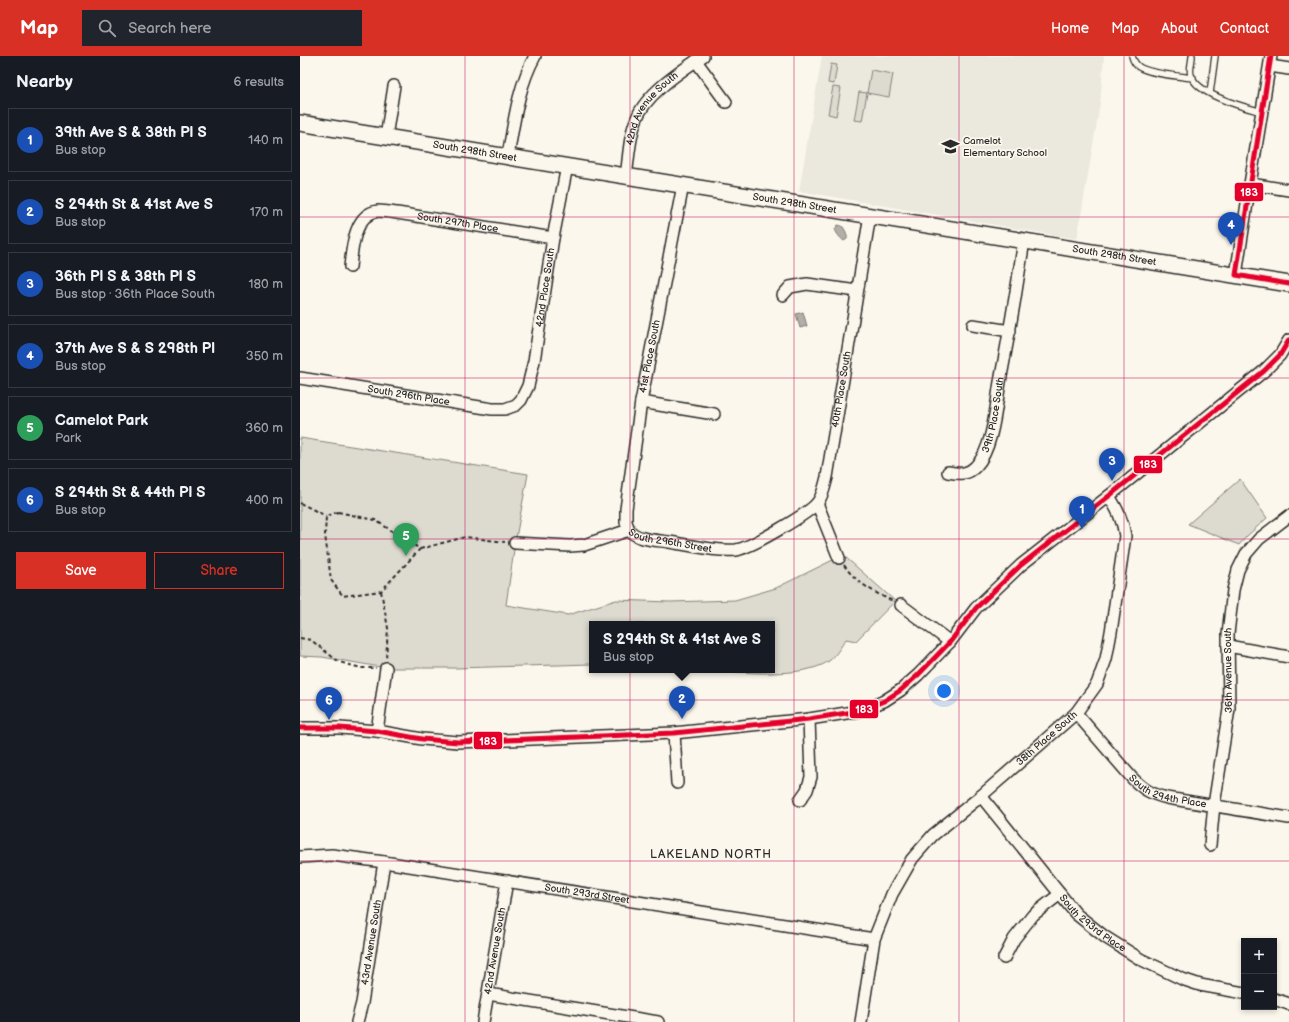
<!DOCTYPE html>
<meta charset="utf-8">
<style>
:root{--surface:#171b24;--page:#20242c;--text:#f1f3f6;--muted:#9ea1a6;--line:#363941;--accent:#d93025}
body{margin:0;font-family:"Balsamiq Sans",sans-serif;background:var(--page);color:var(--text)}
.controls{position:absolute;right:12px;bottom:12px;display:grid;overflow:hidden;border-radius:0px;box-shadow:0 2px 6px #0003}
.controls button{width:36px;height:36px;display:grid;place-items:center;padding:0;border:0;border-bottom:1px solid var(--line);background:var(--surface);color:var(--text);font:20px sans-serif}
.you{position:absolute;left:644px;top:635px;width:14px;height:14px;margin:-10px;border:3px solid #fff;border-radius:50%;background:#1a73e8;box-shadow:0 0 0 6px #1a73e833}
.badge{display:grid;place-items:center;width:26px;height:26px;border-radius:50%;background:var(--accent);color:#fff;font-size:13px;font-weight:700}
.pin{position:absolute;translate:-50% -33px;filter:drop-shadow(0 1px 2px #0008)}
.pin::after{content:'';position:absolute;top:21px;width:14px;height:12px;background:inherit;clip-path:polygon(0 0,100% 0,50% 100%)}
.popup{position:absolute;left:289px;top:565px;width:186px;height:52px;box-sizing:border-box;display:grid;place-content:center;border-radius:0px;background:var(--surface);filter:drop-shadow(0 1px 3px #0005);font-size:13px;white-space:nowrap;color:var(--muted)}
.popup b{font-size:15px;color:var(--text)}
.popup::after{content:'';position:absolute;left:50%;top:100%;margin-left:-8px;border:8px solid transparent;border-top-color:var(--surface)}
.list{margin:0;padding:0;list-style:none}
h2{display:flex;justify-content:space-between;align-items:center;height:52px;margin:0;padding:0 16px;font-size:17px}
h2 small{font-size:13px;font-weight:400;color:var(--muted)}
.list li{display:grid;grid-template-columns:26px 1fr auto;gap:12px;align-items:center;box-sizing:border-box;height:64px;margin:0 8px 8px;padding:0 8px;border:1px solid var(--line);border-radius:0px}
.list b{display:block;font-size:15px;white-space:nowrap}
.list p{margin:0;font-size:13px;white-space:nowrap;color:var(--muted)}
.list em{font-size:13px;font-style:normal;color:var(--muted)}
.actions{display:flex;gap:8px;padding:12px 16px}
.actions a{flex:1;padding:9px 0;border:1px solid var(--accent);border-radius:0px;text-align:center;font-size:14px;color:var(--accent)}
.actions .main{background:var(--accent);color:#fff}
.icon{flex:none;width:22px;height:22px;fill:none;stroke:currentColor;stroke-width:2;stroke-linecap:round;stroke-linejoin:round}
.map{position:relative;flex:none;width:989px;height:966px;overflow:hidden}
header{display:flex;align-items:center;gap:24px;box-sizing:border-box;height:56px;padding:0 20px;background:var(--accent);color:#fff}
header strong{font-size:19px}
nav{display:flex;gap:22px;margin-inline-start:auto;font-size:14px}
.search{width:280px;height:36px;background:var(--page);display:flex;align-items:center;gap:10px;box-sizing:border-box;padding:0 14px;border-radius:0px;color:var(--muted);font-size:15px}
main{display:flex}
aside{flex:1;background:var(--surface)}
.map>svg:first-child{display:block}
.built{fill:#ebe8de}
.green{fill:#dddad0;stroke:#84827e}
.water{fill:#b1afa7;stroke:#7b7a75}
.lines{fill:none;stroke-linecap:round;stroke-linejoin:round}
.lane-casing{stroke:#2b2b2b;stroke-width:8}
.street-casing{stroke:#2b2b2b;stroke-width:14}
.secondary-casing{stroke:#2b2b2b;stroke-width:18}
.path{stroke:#2b2b2b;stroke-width:2;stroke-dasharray:4 3;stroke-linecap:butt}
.lane{stroke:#fbf7ec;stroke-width:5.5}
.street{stroke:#fbf7ec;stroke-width:11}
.secondary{stroke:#fbf7ec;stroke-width:15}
.bus-1-casing{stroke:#fbf7ec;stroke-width:8}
.bus-1{stroke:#e4002b;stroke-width:5}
.grid{fill:none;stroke:#c2185b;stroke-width:1;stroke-opacity:0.55}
.labels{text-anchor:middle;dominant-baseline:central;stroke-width:3.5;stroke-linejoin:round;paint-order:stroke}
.street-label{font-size:10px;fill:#2b2b2b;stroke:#fbf7ec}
.poi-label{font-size:10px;fill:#2b2b2b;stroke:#fbf7ec;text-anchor:start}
.quarter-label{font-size:12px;letter-spacing:1px;fill:#2b2b2b;stroke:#fbf7ec}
.line-badge{stroke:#fbf7ec;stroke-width:1.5}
.badge-label{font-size:11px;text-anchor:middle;font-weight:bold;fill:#fff}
</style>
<header>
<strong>Map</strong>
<div class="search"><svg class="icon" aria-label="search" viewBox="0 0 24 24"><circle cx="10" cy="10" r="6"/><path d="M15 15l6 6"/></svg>Search here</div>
<nav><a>Home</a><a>Map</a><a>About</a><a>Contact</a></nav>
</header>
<main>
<aside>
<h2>Nearby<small>6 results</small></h2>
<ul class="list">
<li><span class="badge" style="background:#1a4fb4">1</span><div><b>39th Ave S &amp; 38th Pl S</b><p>Bus stop</p></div><em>140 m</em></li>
<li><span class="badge" style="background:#1a4fb4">2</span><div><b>S 294th St &amp; 41st Ave S</b><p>Bus stop</p></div><em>170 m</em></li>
<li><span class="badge" style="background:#1a4fb4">3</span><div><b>36th Pl S &amp; 38th Pl S</b><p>Bus stop · 36th Place South</p></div><em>180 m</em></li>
<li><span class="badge" style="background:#1a4fb4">4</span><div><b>37th Ave S &amp; S 298th Pl</b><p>Bus stop</p></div><em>350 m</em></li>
<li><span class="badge" style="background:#2e9e5b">5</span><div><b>Camelot Park</b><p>Park</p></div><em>360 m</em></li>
<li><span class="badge" style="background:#1a4fb4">6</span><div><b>S 294th St &amp; 44th Pl S</b><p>Bus stop</p></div><em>400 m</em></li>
</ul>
<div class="actions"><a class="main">Save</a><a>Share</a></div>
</aside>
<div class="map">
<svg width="989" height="966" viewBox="0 0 989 966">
<rect width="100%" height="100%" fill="#fbf7ec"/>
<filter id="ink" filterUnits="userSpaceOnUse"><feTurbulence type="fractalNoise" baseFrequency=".025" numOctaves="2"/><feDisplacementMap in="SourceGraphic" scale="8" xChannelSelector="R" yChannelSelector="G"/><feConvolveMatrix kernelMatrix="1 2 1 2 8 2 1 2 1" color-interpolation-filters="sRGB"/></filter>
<g filter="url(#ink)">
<path class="built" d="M 522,0 L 804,0 L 800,48 L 777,183 L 499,135 Z"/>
<path class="green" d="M 531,8 L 537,9 L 534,28 L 528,27 Z
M 571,14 L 593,18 L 589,41 L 567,37 L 562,65 L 554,64 L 559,36 L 567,37 Z
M 533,31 L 541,32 L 536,60 L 528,58 Z
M 0,382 L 228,418 L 215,487 L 206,549 L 268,559 L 316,544 L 370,546 L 435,544 L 476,532 L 543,499 L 595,545 L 556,585 L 546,583 C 542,589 535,601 529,605 C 503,623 440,616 410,614 L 472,614 L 472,568 L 292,568 L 292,608 L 156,612 L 86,612 L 22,601 L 0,600 Z
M 940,423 L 967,462 L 947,480 L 939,489 L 888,468 Z"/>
<path class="water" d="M 538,169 L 542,170 C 545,173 548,179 547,183 L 544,185 C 540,182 536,177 535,173 Z
M 503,256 L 507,270 L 500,272 L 496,258 Z"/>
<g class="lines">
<defs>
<path id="lane" d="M 832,0 C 833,4 835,8 839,11 C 850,18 879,20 893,22
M 892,0 C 892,6 889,13 891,19 C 897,39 944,51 962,56
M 910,37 L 915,0"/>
<g id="street">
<path d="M 396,5 L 426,46"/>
<path d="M 970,10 L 989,13"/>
<path d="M 86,81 L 94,30"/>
<path d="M 208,100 C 214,66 218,31 235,0"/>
<path id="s1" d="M 326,120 C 329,101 329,80 337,62 C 346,38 381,15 403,0"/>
<path d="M 950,128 L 989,134"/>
<path id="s2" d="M 50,211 C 52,193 54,158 78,155 C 84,155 90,156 97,157 L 253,182"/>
<path d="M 936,219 L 950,128 L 971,0"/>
<path d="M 483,239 L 490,231 L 507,228 L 557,235"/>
<path d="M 673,269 L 710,275"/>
<path id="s3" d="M 0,322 L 192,353 L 205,353 L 216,349 L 221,344 L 228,330 L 234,305 L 253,182 L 267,110"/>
<path d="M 341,346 L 414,358"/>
<path id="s4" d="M 648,416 C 659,418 668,419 676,410 C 693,393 696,349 700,326 C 709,279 717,232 724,184"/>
<path d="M 517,447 L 539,502"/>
<path id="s5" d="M 329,474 L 326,466 L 326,453 L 341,346 L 383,129"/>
<path id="s6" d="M 215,487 L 270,490 L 284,489 L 329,474 C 337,484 357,484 369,486 C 390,489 415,496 436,494 C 450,492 510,457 518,446 C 523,439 525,429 527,421 L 570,159"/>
<path d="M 601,549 L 650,586"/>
<path d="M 928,590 L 989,601"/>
<path id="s7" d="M 776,657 L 832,722 C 844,734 851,738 867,742 L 989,762"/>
<path d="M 0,672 L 40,672 L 77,675 L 122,683 L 158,686 L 374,677 L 509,663 L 559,655 L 584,645 L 601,634 L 618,619 L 650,586 L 676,552 L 721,509 L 809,440 L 964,315 L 980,299 L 989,284"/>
<path d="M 77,675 L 86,612"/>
<path d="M 374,677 L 377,727"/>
<path id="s8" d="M 681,740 L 776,858 L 805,881 L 840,903 L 882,923 L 900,929 L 944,937"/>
<path d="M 500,744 L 507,734 L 511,721 L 509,663"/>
<path id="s9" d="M 910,789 L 914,749 L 929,653 L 928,578 L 933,534 L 938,514 L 946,498 L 959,483 L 989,460"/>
<path id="s10" d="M 0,801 L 32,799 L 84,806 L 574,883"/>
<path d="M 704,902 L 714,883 L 733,859 L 760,838"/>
<path d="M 188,938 L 358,966"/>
<path d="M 974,943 L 989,948"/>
<path id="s11" d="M 57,966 L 62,947 L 84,806"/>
<path id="s12" d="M 183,966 L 207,825"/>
<path id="s13" d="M 561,966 L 574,883 L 592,838 L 612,803 L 633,779 L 681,740 L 776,657 L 797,628 L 806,603 L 811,576 L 825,480 C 823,464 817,453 809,440"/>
</g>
<g id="secondary">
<path id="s14" d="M 0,67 L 989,228"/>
</g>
</defs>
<use href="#lane" class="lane-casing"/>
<use href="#street" class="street-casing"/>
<use href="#secondary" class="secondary-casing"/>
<path class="path" d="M 0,447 L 26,460
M 38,456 L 75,464 L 120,493 L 81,535 L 43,540 L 31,524 L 25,479 L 26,460 Z
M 120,493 L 165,481 L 205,486
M 544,509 C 554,525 576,538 593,545
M 81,535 L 88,572 L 86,603
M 0,582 L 11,584 L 39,606 L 61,612 L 76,612"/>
<use href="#lane" class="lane"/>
<use href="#street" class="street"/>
<use href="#secondary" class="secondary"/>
<defs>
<path id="bus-1" d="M 971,0 L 936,219 L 989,228
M 0,672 L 40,672 L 77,675 L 122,683 L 158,686 L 374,677 L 509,663 L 559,655 L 584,645 L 601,634 L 618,619 L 650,586 L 676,552 L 721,509 L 809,440 L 964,315 L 980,299 L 989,284"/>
</defs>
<use href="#bus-1" class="bus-1-casing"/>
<use href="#bus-1" class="bus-1"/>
</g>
</g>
<path class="grid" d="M 165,0 L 165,966M 330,0 L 330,966M 494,0 L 494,966M 659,0 L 659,966M 824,0 L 824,966M 0,161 L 989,161M 0,322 L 989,322M 0,483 L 989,483M 0,644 L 989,644M 0,805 L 989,805"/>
<defs>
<symbol id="school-bare" viewBox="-9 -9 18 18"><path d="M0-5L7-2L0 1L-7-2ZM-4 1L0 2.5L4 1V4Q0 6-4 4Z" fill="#2b2b2b" stroke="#fbf7ec" stroke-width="2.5" paint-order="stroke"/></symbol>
</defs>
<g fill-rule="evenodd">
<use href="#school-bare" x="638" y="78" width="25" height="25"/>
</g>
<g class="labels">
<g class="street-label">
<text stroke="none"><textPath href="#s1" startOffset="75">42nd Avenue South</textPath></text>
<text stroke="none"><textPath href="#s14" startOffset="177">South 298th Street</textPath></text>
<text stroke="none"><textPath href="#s14" startOffset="501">South 298th Street</textPath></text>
<text stroke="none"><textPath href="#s2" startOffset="148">South 297th Place</textPath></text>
<text stroke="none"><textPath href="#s14" startOffset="825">South 298th Street</textPath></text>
<text stroke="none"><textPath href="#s3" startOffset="342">42nd Place South</textPath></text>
<text stroke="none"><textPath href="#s5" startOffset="176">41st Place South</textPath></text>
<text stroke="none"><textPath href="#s6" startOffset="438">40th Place South</textPath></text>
<text stroke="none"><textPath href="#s3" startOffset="110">South 296th Place</textPath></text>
<text stroke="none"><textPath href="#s4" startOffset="85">39th Place South</textPath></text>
<text stroke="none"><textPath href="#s6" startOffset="160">South 296th Street</textPath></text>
<text stroke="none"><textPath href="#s9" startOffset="176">36th Avenue South</textPath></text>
<text stroke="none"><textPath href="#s13" startOffset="354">38th Place South</textPath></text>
<text stroke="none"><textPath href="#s7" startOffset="125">South 294th Place</textPath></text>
<text stroke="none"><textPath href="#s10" startOffset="290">South 293rd Street</textPath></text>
<text stroke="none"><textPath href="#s8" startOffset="170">South 293rd Place</textPath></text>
<text stroke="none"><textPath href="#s11" startOffset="81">43rd Avenue South</textPath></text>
<text stroke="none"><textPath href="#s12" startOffset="72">42nd Avenue South</textPath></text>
</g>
<g class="poi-label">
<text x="663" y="85">Camelot<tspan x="663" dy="12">Elementary School</tspan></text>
</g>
<g class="quarter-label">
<text x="411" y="798">LAKELAND NORTH</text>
</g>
</g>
<g class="line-badge">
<rect x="934" y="126" width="30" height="20" rx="4" fill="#e4002b"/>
<rect x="833" y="399" width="30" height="19" rx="4" fill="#e4002b"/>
<rect x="549" y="643" width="30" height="20" rx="4" fill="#e4002b"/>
<rect x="173" y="675" width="30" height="19" rx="4" fill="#e4002b"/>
</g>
<g class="badge-label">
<text x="949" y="140">183</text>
<text x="848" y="412">183</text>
<text x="564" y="657">183</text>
<text x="188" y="689">183</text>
</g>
</svg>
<div class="controls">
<button>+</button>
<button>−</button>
</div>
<div class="you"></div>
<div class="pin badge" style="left:782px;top:473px;background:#1a4fb4">1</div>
<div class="pin badge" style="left:382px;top:663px;background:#1a4fb4">2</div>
<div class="popup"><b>S 294th St &amp; 41st Ave S</b>Bus stop</div>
<div class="pin badge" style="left:812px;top:425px;background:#1a4fb4">3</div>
<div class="pin badge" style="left:931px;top:189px;background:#1a4fb4">4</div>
<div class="pin badge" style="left:106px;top:500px;background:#2e9e5b">5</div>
<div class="pin badge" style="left:29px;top:664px;background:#1a4fb4">6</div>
</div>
</main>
